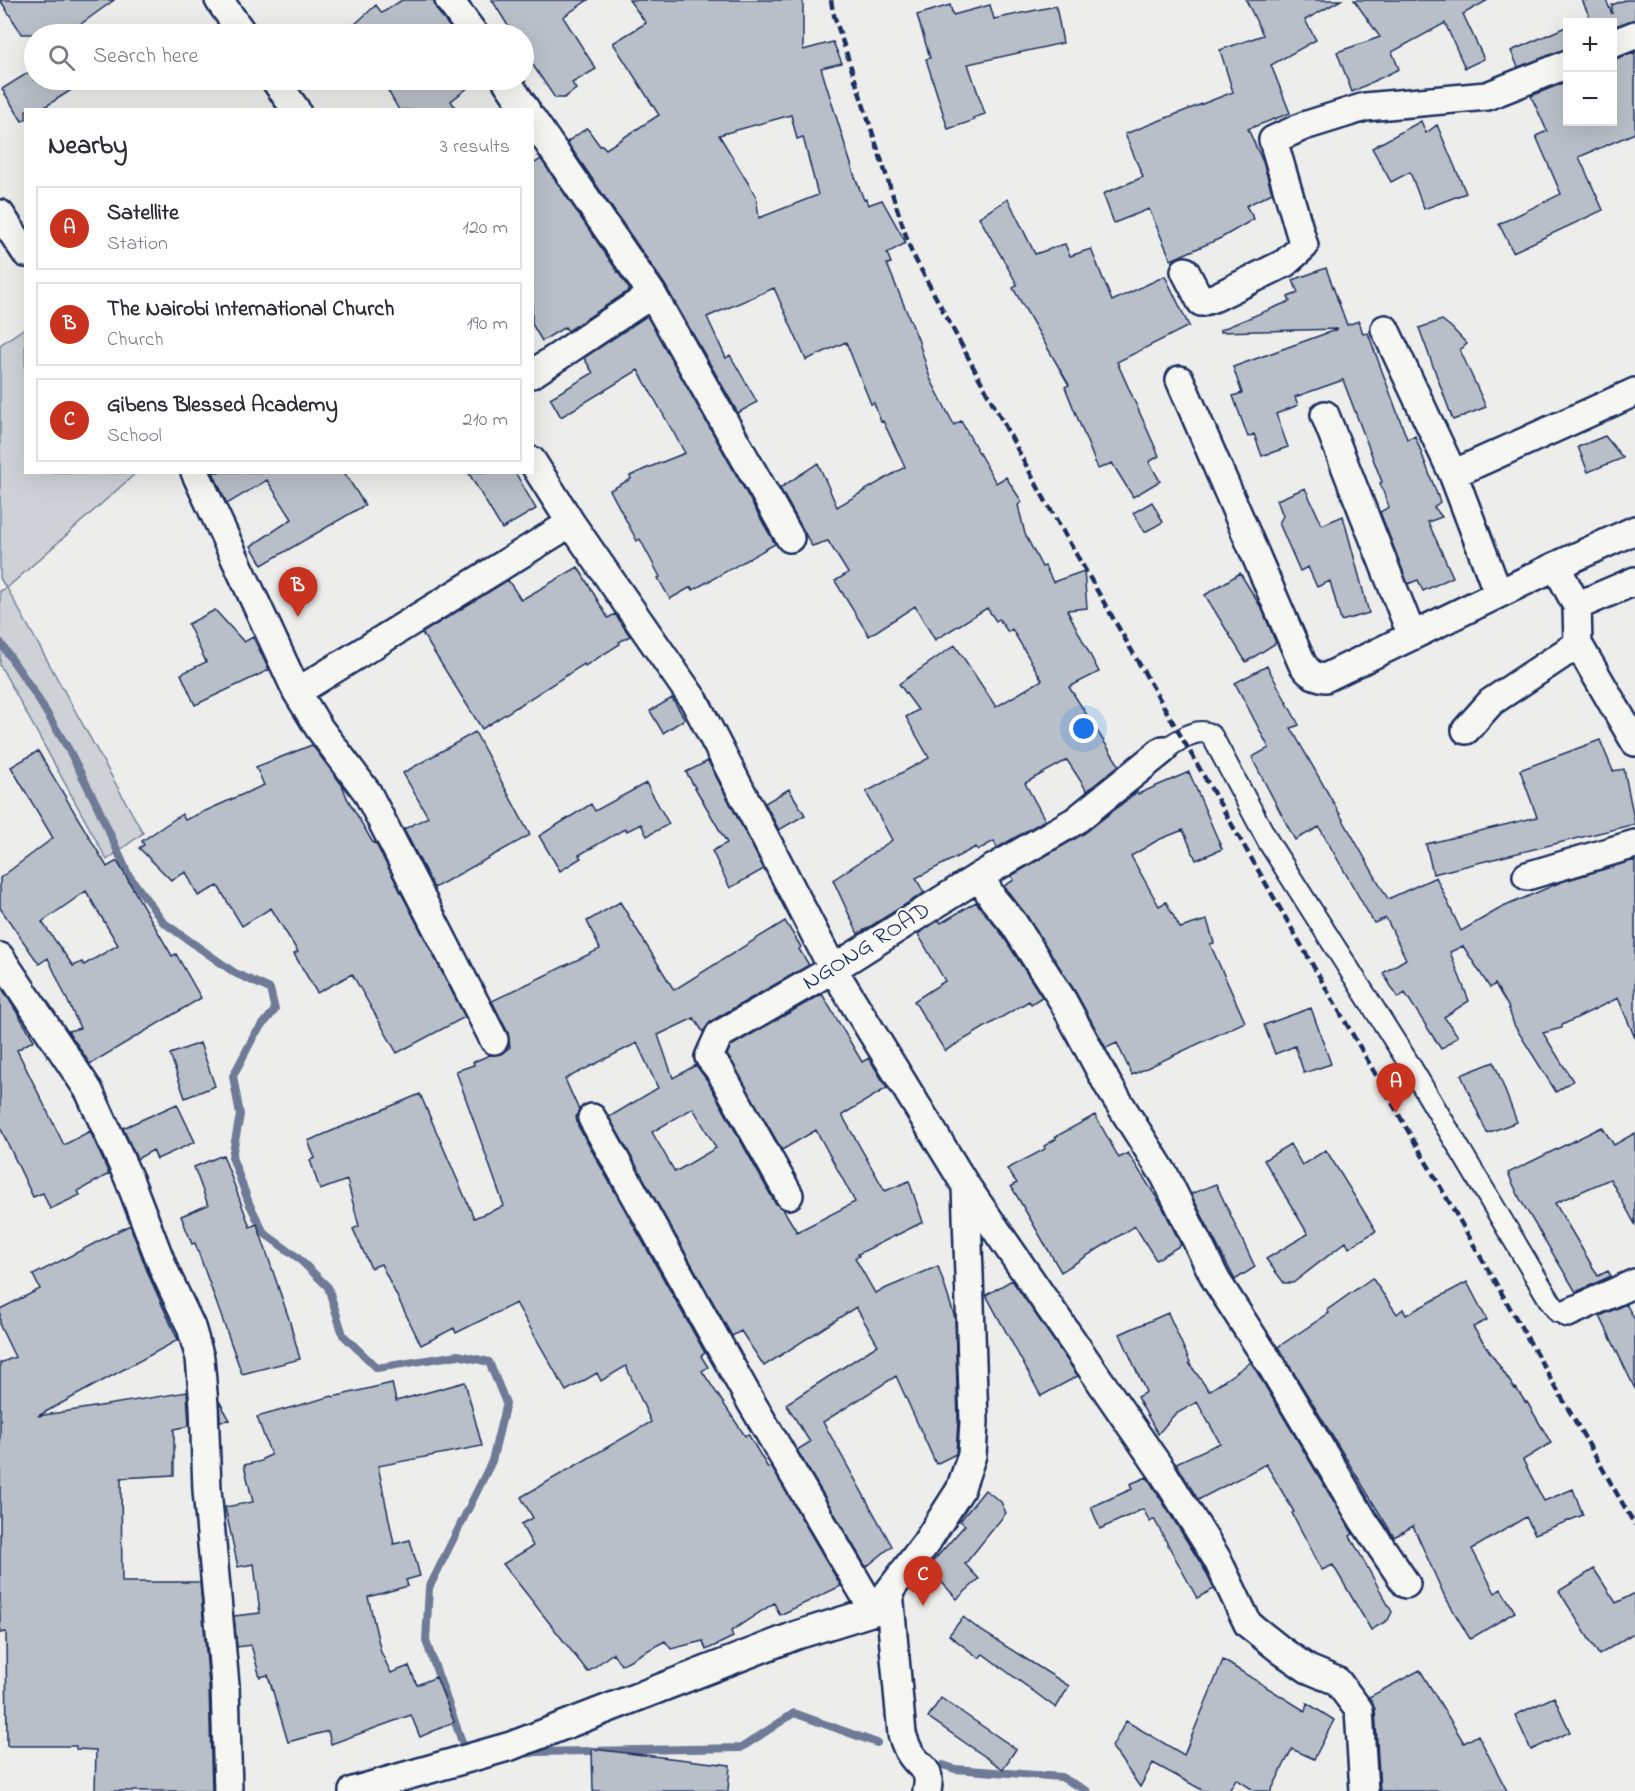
<!DOCTYPE html>
<meta charset="utf-8">
<style>
:root{--surface:#fff;--page:#f7f7f7;--text:#2b2b33;--muted:#7c7c81;--line:#e1e1e2;--accent:#c8321e}
body{margin:0;font-family:"Indie Flower",sans-serif;background:var(--page);color:var(--text)}
.controls{position:absolute;right:18px;top:18px;display:grid;overflow:hidden;border-radius:0px;box-shadow:0 6px 24px #0002}
.controls button{width:54px;height:54px;display:grid;place-items:center;padding:0;border:0;border-bottom:2px solid var(--line);background:var(--surface);color:var(--text);font:30px sans-serif}
.you{position:absolute;left:1084px;top:729px;width:21px;height:21px;margin:-15px;border:4px solid #fff;border-radius:50%;background:#1a73e8;box-shadow:0 0 0 9px #1a73e833}
.badge{display:grid;place-items:center;width:39px;height:39px;border-radius:50%;background:var(--accent);color:#fff;font-size:20px;font-weight:700}
.pin{position:absolute;translate:-50% -50px;filter:drop-shadow(0 2px 3px #0008)}
.pin::after{content:'';position:absolute;top:32px;width:21px;height:18px;background:inherit;clip-path:polygon(0 0,100% 0,50% 100%)}
.list{margin:0;padding:0;list-style:none}
h2{display:flex;justify-content:space-between;align-items:center;height:78px;margin:0;padding:0 24px;font-size:26px}
h2 small{font-size:20px;font-weight:400;color:var(--muted)}
.list li{display:grid;grid-template-columns:39px 1fr auto;gap:18px;align-items:center;box-sizing:border-box;height:84px;margin:0 12px 12px;padding:0 12px;border:2px solid var(--line);border-radius:0px}
.list b{display:block;font-size:22px;white-space:nowrap}
.list p{margin:0;font-size:20px;white-space:nowrap;color:var(--muted)}
.list em{font-size:20px;font-style:normal;color:var(--muted)}
.icon{flex:none;width:33px;height:33px;fill:none;stroke:currentColor;stroke-width:2;stroke-linecap:round;stroke-linejoin:round}
.map{position:relative;flex:none;width:1635px;height:1791px;overflow:hidden}
.search{position:absolute;background:var(--surface);box-shadow:0 6px 24px #0002;left:24px;top:24px;width:510px;height:66px;display:flex;align-items:center;gap:15px;box-sizing:border-box;padding:0 21px;border-radius:33px;color:var(--muted);font-size:22px}
.panel{position:absolute;background:var(--surface);box-shadow:0 6px 24px #0002;left:24px;top:108px;width:510px;height:366px;border-radius:0px}
.map>svg:first-child{display:block}
.green{fill:#ced2d7;stroke:#74809a;stroke-width:1.5}
.lines{fill:none;stroke-linecap:round;stroke-linejoin:round}
.stream{stroke:#6e7a96;stroke-width:8}
.building{fill:#b9bfc8;stroke:#1b2f5e;stroke-width:1.5;fill-rule:evenodd}
.pedestrian-casing{stroke:#1b2f5e;stroke-width:24}
.minor-casing{stroke:#1b2f5e;stroke-width:32}
.pedestrian{stroke:#f6f6f2;stroke-width:20}
.minor{stroke:#f6f6f2;stroke-width:27}
.rail{stroke:#1b2f5e;stroke-width:4.5;stroke-dasharray:9 4.5;stroke-linecap:butt}
.labels{text-anchor:middle;dominant-baseline:central;stroke-width:4.5;stroke-linejoin:round;paint-order:stroke}
.street-label{font-size:24px;fill:#1b2f5e;stroke:#f6f6f2}
</style>
<div class="map">
<svg width="1635" height="1791" viewBox="0 0 1635 1791">
<rect width="100%" height="100%" fill="#edeeec"/>
<filter id="ink" filterUnits="userSpaceOnUse"><feTurbulence type="fractalNoise" baseFrequency=".0167" numOctaves="2"/><feDisplacementMap in="SourceGraphic" scale="12" xChannelSelector="R" yChannelSelector="G"/><feConvolveMatrix kernelMatrix="1 2 1 2 8 2 1 2 1" color-interpolation-filters="sRGB"/></filter>
<g filter="url(#ink)">
<path class="green" d="M 25,328 L 26,472 L 136,473 L 7,588 L 143,833 L 107,860 L 0,665 L 0,591 L 6,588 L 0,578 L 0,345 Z"/>
<g class="lines">
<path class="stream" d="M 0,642 L 34,692 L 69,750 L 96,803 L 128,874 L 163,922 L 235,973 L 270,989 L 275,1010 L 255,1034 L 233,1076 L 240,1115 L 232,1157 L 249,1203 L 264,1233 L 297,1257 L 328,1287 L 343,1335 L 377,1368 L 458,1355 L 489,1362 L 506,1403 L 492,1461 L 429,1588 L 426,1641 L 466,1753
M 519,1755 L 536,1752 L 741,1748 L 794,1713 L 877,1743
M 943,1765 L 955,1769 L 1061,1777 L 1087,1791"/>
</g>
<path class="building" d="M 0,0 L 114,0 L 67,34 L 22,34 Z
M 402,0 L 434,0 L 436,9 L 455,34 L 344,34 L 376,5 L 382,13 Z
M 492,0 L 588,0 L 563,17 L 596,69 L 572,83 L 576,89 L 564,98 L 555,98 L 524,52 L 524,34 L 513,34 Z
M 629,0 L 803,0 L 803,50 L 833,42 L 842,63 L 821,68 L 855,177 L 864,200 L 866,199 L 868,205 L 882,200 L 906,243 L 887,253 L 891,263 L 887,264 L 918,339 L 930,378 L 954,425 L 961,421 L 996,483 L 1006,477 L 1022,502 L 1018,505 L 1025,534 L 1042,567 L 1045,566 L 1053,582 L 1084,571 L 1087,608 L 1067,610 L 1099,672 L 1069,687 L 1119,765 L 1087,791 L 1067,760 L 1025,783 L 1045,820 L 997,848 L 994,841 L 978,850 L 976,847 L 916,878 L 924,893 L 858,934 L 833,880 L 892,840 L 866,792 L 929,758 L 906,717 L 918,710 L 899,684 L 955,645 L 996,707 L 1042,680 L 1012,629 L 1008,632 L 999,619 L 996,621 L 987,608 L 935,640 L 915,606 L 869,636 L 835,581 L 848,573 L 828,541 L 812,546 L 780,488 L 818,463 L 837,507 L 905,467 L 883,421 L 881,422 L 874,403 L 871,404 L 846,342 L 806,360 L 774,288 L 707,317 L 726,358 L 730,355 L 757,402 L 738,413 L 665,285 L 567,142 L 587,128 L 600,146 L 602,145 L 606,149 L 659,115 L 613,43 L 646,23 ZM 791,115 L 797,139 L 803,137 L 818,195 L 759,218 L 756,196 L 719,135 Z
M 1246,0 L 1341,0 L 1305,20 L 1316,40 L 1271,65 L 1290,113 L 1248,129 L 1263,162 L 1272,193 L 1246,206 L 1254,219 L 1221,238 L 1171,260 L 1149,209 L 1114,223 L 1103,194 L 1143,177 L 1125,134 L 1233,92 L 1220,50 L 1263,35 Z
M 1354,0 L 1488,0 L 1463,14 L 1484,59 L 1465,68 L 1445,23 L 1392,52 L 1399,69 L 1352,92 L 1337,52 L 1380,37 Z
M 1582,0 L 1606,0 L 1612,14 L 1612,5 L 1625,0 L 1635,0 L 1635,20 L 1612,27 L 1612,22 L 1592,22 Z
M 950,5 L 953,15 L 990,5 L 994,19 L 1056,6 L 1063,43 L 968,64 L 985,114 L 973,118 L 975,120 L 948,129 L 926,59 L 930,58 L 917,15 Z
M 1568,26 L 1568,49 L 1518,67 L 1511,51 Z
M 1635,52 L 1635,133 L 1579,157 L 1603,210 L 1513,252 L 1499,224 L 1561,194 L 1536,136 L 1547,131 L 1531,96 L 1568,81 L 1568,122 L 1612,122 L 1612,59 Z
M 34,69 L 34,80 L 87,80 L 40,110 L 26,110 L 26,119 L 22,121 L 2,89 Z
M 382,80 L 478,80 L 451,101 L 457,110 L 399,110 Z
M 1421,121 L 1426,133 L 1437,125 L 1466,193 L 1424,209 L 1410,172 L 1391,182 L 1372,148 Z
M 541,159 L 630,290 L 568,331 L 565,327 L 542,341 L 532,324 L 532,165 Z
M 1008,199 L 1035,254 L 1065,244 L 1070,256 L 1091,249 L 1112,301 L 1165,276 L 1189,326 L 1117,362 L 1159,456 L 1149,462 L 1160,481 L 1133,497 L 1112,463 L 1098,469 L 1065,387 L 1069,385 L 1013,288 L 1017,284 L 979,217 Z
M 1326,268 L 1347,325 L 1359,321 L 1363,334 L 1368,333 L 1407,439 L 1415,436 L 1440,502 L 1434,507 L 1442,517 L 1428,522 L 1453,577 L 1423,591 L 1418,580 L 1408,584 L 1380,512 L 1389,507 L 1380,483 L 1382,482 L 1343,380 L 1295,397 L 1298,405 L 1276,414 L 1288,447 L 1262,456 L 1254,434 L 1248,437 L 1233,396 L 1242,393 L 1233,367 L 1338,329 L 1220,332 L 1220,330 L 1290,301 L 1288,297 L 1298,293 L 1293,280 Z
M 647,316 L 775,544 L 693,590 L 691,587 L 670,599 L 658,578 L 660,577 L 640,539 L 637,541 L 610,490 L 631,479 L 630,476 L 645,469 L 685,453 L 638,370 L 561,417 L 550,398 L 593,373 L 584,358 Z
M 1442,320 L 1451,327 L 1467,344 L 1460,350 L 1486,407 L 1453,420 L 1419,328 Z
M 1605,436 L 1623,458 L 1588,472 L 1578,447 Z
M 213,472 L 344,472 L 365,505 L 262,565 L 251,546 L 292,519 L 267,480 L 227,504 Z
M 468,472 L 515,472 L 536,509 L 502,529 Z
M 1305,488 L 1322,525 L 1343,516 L 1369,613 L 1341,621 L 1330,581 L 1317,587 L 1308,567 L 1300,571 L 1279,523 L 1283,516 L 1277,500 Z
M 1152,502 L 1163,522 L 1145,532 L 1133,513 Z
M 578,567 L 608,618 L 615,614 L 630,636 L 619,642 L 620,644 L 585,666 L 584,664 L 482,729 L 422,633 L 508,580 L 521,600 Z
M 1240,573 L 1262,609 L 1276,643 L 1246,662 L 1205,595 Z
M 215,610 L 244,642 L 253,637 L 269,670 L 195,705 L 181,674 L 206,662 L 188,624 Z
M 1267,666 L 1299,725 L 1291,728 L 1388,899 L 1436,877 L 1461,931 L 1501,908 L 1561,882 L 1635,860 L 1635,1038 L 1618,998 L 1562,1025 L 1562,1028 L 1543,1033 L 1573,1081 L 1556,1092 L 1514,1025 L 1508,1006 L 1495,984 L 1490,988 L 1463,946 L 1450,952 L 1469,1001 L 1444,1017 L 1458,1036 L 1441,1049 L 1405,993 L 1398,998 L 1383,973 L 1406,959 L 1386,918 L 1374,923 L 1319,827 L 1295,840 L 1254,762 L 1252,757 L 1269,748 L 1235,683 Z
M 672,698 L 685,719 L 663,733 L 650,711 Z
M 475,732 L 530,835 L 434,888 L 404,829 L 428,817 L 403,773 Z
M 1600,740 L 1613,771 L 1624,769 L 1635,824 L 1433,874 L 1426,844 L 1537,817 L 1520,770 Z
M 312,745 L 342,785 L 347,798 L 373,843 L 375,842 L 465,1017 L 397,1053 L 352,974 L 317,993 L 294,954 L 298,952 L 271,908 L 242,926 L 218,886 L 198,896 L 186,872 L 171,880 L 139,848 L 144,845 L 142,841 L 182,814 L 185,820 L 264,785 L 256,767 Z
M 38,751 L 107,867 L 117,861 L 172,956 L 176,954 L 201,998 L 90,1064 L 68,1031 L 80,1028 L 48,958 L 39,964 L 0,908 L 0,878 L 53,838 L 11,767 ZM 86,891 L 118,945 L 84,965 L 82,962 L 73,966 L 42,922 Z
M 708,761 L 764,869 L 730,888 L 712,851 L 727,843 L 686,772 Z
M 1189,772 L 1222,849 L 1196,860 L 1183,830 L 1158,840 L 1131,856 L 1159,906 L 1166,902 L 1180,928 L 1207,920 L 1214,943 L 1210,944 L 1245,1022 L 1132,1075 L 1117,1043 L 1106,1048 L 1076,993 L 1027,916 L 1004,886 L 1014,880 L 1011,876 L 1085,833 L 1137,792 L 1138,794 Z
M 646,783 L 669,824 L 647,836 L 641,824 L 627,831 L 626,828 L 579,855 L 581,858 L 560,871 L 539,836 L 591,804 L 595,811 Z
M 789,789 L 805,815 L 779,830 L 765,803 Z
M 620,902 L 674,990 L 785,921 L 801,947 L 799,949 L 809,965 L 711,1021 L 703,1032 L 694,1018 L 658,1035 L 673,1078 L 696,1065 L 707,1080 L 775,1203 L 783,1209 L 797,1232 L 855,1202 L 816,1130 L 782,1150 L 727,1055 L 731,1046 L 822,994 L 862,1062 L 869,1058 L 887,1088 L 842,1115 L 885,1191 L 909,1181 L 923,1222 L 858,1254 L 859,1256 L 855,1258 L 875,1293 L 938,1266 L 955,1318 L 958,1421 L 956,1454 L 936,1464 L 896,1376 L 823,1422 L 892,1546 L 866,1567 L 797,1450 L 810,1442 L 786,1404 L 878,1345 L 856,1307 L 764,1366 L 741,1331 L 732,1336 L 609,1117 L 658,1088 L 637,1043 L 565,1079 L 579,1110 L 576,1117 L 578,1126 L 705,1353 L 701,1356 L 708,1367 L 702,1371 L 745,1436 L 748,1434 L 768,1468 L 771,1466 L 841,1586 L 780,1615 L 774,1603 L 731,1631 L 733,1637 L 706,1650 L 703,1641 L 671,1649 L 665,1641 L 621,1665 L 613,1653 L 588,1672 L 503,1564 L 533,1546 L 521,1524 L 533,1518 L 521,1497 L 651,1422 L 626,1366 L 601,1381 L 597,1373 L 566,1391 L 516,1303 L 456,1333 L 454,1328 L 421,1345 L 381,1264 L 371,1268 L 353,1229 L 359,1226 L 347,1180 L 320,1190 L 310,1160 L 315,1158 L 308,1141 L 420,1094 L 474,1218 L 504,1206 L 456,1071 L 474,1065 L 473,1062 L 490,1055 L 501,1054 L 510,1047 L 508,1033 L 492,1001 L 600,949 L 587,921 ZM 693,1108 L 716,1148 L 675,1172 L 652,1132 Z
M 976,902 L 1001,933 L 1042,997 L 1031,1004 L 1029,1001 L 945,1051 L 914,1001 L 945,981 L 918,934 L 939,920 L 941,923 Z
M 0,985 L 34,1040 L 17,1050 L 64,1145 L 90,1131 L 109,1174 L 78,1191 L 80,1195 L 50,1209 L 43,1193 L 33,1197 L 0,1127 Z
M 1311,1008 L 1331,1064 L 1304,1073 L 1295,1046 L 1275,1054 L 1264,1025 Z
M 200,1043 L 215,1086 L 185,1098 L 170,1054 Z
M 1494,1062 L 1517,1122 L 1487,1133 L 1461,1075 Z
M 177,1104 L 195,1142 L 157,1159 L 153,1150 L 137,1159 L 123,1128 Z
M 1095,1115 L 1119,1158 L 1128,1153 L 1162,1206 L 1181,1245 L 1156,1260 L 1135,1226 L 1061,1272 L 1011,1186 L 1017,1183 L 1007,1169 L 1045,1149 L 1044,1146 L 1056,1139 L 1055,1137 Z
M 1602,1127 L 1614,1145 L 1635,1133 L 1635,1224 L 1610,1179 L 1555,1203 L 1598,1276 L 1608,1271 L 1611,1276 L 1576,1292 L 1521,1201 L 1508,1173 Z
M 1290,1144 L 1302,1165 L 1326,1150 L 1376,1231 L 1349,1248 L 1346,1242 L 1293,1283 L 1284,1283 L 1266,1259 L 1308,1234 L 1264,1160 Z
M 223,1155 L 250,1227 L 257,1224 L 289,1319 L 300,1359 L 242,1374 L 195,1243 L 192,1244 L 181,1216 L 208,1205 L 194,1167 Z
M 1216,1184 L 1255,1267 L 1235,1280 L 1191,1194 Z
M 130,1225 L 149,1276 L 178,1340 L 38,1416 L 187,1392 L 189,1426 L 174,1429 L 174,1475 L 121,1478 L 122,1582 L 200,1582 L 209,1686 L 212,1791 L 95,1791 L 96,1750 L 76,1749 L 76,1746 L 7,1746 L 6,1632 L 0,1633 L 0,1363 L 15,1357 L 0,1326 L 0,1309 L 40,1289 L 33,1275 Z
M 1372,1278 L 1397,1314 L 1403,1309 L 1406,1315 L 1467,1282 L 1487,1320 L 1473,1327 L 1515,1389 L 1516,1388 L 1526,1403 L 1527,1402 L 1551,1443 L 1523,1460 L 1544,1501 L 1573,1489 L 1583,1515 L 1535,1534 L 1526,1517 L 1472,1549 L 1495,1593 L 1501,1589 L 1515,1612 L 1470,1639 L 1444,1595 L 1413,1526 L 1394,1537 L 1278,1347 L 1329,1313 L 1327,1310 Z
M 1012,1280 L 1078,1376 L 1041,1396 L 986,1295 Z
M 1626,1304 L 1635,1320 L 1635,1389 L 1600,1316 Z
M 1168,1313 L 1190,1362 L 1189,1363 L 1209,1391 L 1251,1362 L 1353,1534 L 1350,1536 L 1392,1612 L 1388,1620 L 1371,1630 L 1333,1565 L 1322,1570 L 1292,1513 L 1294,1512 L 1266,1464 L 1198,1500 L 1176,1463 L 1220,1443 L 1197,1402 L 1174,1415 L 1158,1434 L 1137,1397 L 1146,1392 L 1120,1334 Z
M 465,1382 L 482,1446 L 378,1466 L 394,1544 L 410,1540 L 420,1576 L 406,1580 L 408,1586 L 368,1597 L 381,1652 L 391,1673 L 409,1666 L 417,1685 L 436,1677 L 454,1722 L 420,1737 L 411,1715 L 331,1744 L 328,1731 L 288,1742 L 268,1675 L 260,1677 L 251,1645 L 237,1647 L 234,1616 L 260,1613 L 254,1564 L 238,1567 L 225,1507 L 253,1502 L 244,1465 L 262,1461 L 262,1459 L 271,1455 L 257,1417 L 332,1396 L 333,1397 L 392,1383 L 396,1401 Z
M 219,1401 L 230,1420 L 220,1421 Z
M 1147,1477 L 1203,1567 L 1214,1589 L 1197,1598 L 1154,1519 L 1150,1522 L 1143,1509 L 1100,1529 L 1091,1507 L 1132,1489 L 1130,1484 Z
M 985,1490 L 1001,1502 L 1006,1513 L 965,1564 L 979,1579 L 957,1599 L 928,1567 L 965,1525 L 960,1521 Z
M 1594,1569 L 1616,1603 L 1635,1593 L 1635,1632 L 1599,1655 L 1559,1591 Z
M 963,1617 L 980,1630 L 1069,1686 L 1056,1708 L 983,1654 L 979,1658 L 949,1635 Z
M 1223,1660 L 1305,1711 L 1307,1703 L 1334,1720 L 1314,1759 L 1292,1749 L 1271,1791 L 1255,1791 L 1236,1779 L 1229,1791 L 1204,1791 L 1153,1763 L 1140,1787 L 1112,1747 L 1126,1721 L 1184,1755 Z
M 1420,1670 L 1464,1743 L 1478,1735 L 1507,1791 L 1380,1791 L 1375,1709 L 1369,1697 Z
M 1554,1697 L 1570,1732 L 1531,1750 L 1515,1715 Z
M 941,1698 L 1016,1749 L 1003,1769 L 928,1717 Z
M 592,1749 L 730,1765 L 728,1791 L 593,1791 Z"/>
<g class="lines">
<defs>
<path id="pedestrian" d="M 1163,750 C 1176,743 1198,724 1212,736 L 1269,843 L 1408,1062 L 1550,1301 L 1558,1312 L 1568,1313"/>
<path id="minor" d="M 219,0 L 243,34
M 449,0 L 474,34
M 1612,44 L 1635,35
M 275,80 L 296,110
M 506,80 L 526,110
M 532,119 L 652,294 L 790,538
M 0,214 L 26,253
M 1185,271 L 1201,302 L 1216,297 L 1285,263 L 1304,246 L 1273,140 L 1304,126 L 1365,107 L 1487,96 L 1568,64
M 1385,329 L 1453,474 L 1498,593
M 532,374 L 652,294
M 1180,380 L 1302,663 C 1308,673 1313,676 1325,678 L 1556,566 L 1577,606
M 1325,415 L 1412,636
M 532,461 L 571,523 L 695,702 L 833,969 L 966,1186 L 1162,1471 L 1217,1559 L 1248,1624 L 1282,1651 L 1308,1669 L 1337,1681 L 1359,1710 L 1364,1791
M 195,472 L 297,692 L 319,728 L 367,792 L 494,1040
M 1453,474 L 1635,392
M 1556,566 L 1635,530
M 1635,581 L 1577,606 L 1578,644 L 1635,742
M 297,692 L 571,523
M 1466,730 L 1491,702 L 1578,644
M 980,876 L 993,899 L 1014,924 L 1063,1001 L 1108,1085 L 1165,1176 L 1216,1280 L 1271,1365 L 1363,1520 L 1406,1584
M 1527,876 L 1635,844
M 0,957 L 89,1091 L 129,1179 L 164,1270 L 191,1327 L 200,1358 L 204,1405 L 207,1490 L 225,1685 L 228,1791
M 592,1118 L 751,1402 L 874,1611
M 789,1195 L 720,1071 L 709,1057 L 719,1035 L 833,969 L 980,876 L 1075,821 L 1163,750
M 1568,1313 L 1635,1283
M 889,1592 L 902,1734 C 904,1740 906,1747 910,1753 C 920,1770 932,1766 927,1791
M 353,1791 L 511,1746 L 797,1635 L 874,1611 L 926,1543 L 960,1490 L 972,1455 L 974,1421 L 966,1186"/>
</defs>
<use href="#pedestrian" class="pedestrian-casing"/>
<use href="#minor" class="minor-casing"/>
<use href="#pedestrian" class="pedestrian"/>
<use href="#minor" class="minor"/>
<path class="rail" d="M 831,0 L 833,12 L 911,251 L 1041,493 L 1635,1525"/>
</g>
</g>
<g class="labels">
<g class="street-label">
<text transform="translate(867 947) rotate(-32)">NGONG ROAD</text>
</g>
</g>
</svg>
<div class="controls">
<button>+</button>
<button>−</button>
</div>
<div class="you"></div>
<div class="pin badge" style="left:1396px;top:1113px">A</div>
<div class="pin badge" style="left:298px;top:617px">B</div>
<div class="pin badge" style="left:923px;top:1606px">C</div>
<div class="search"><svg class="icon" aria-label="search" viewBox="0 0 24 24"><circle cx="10" cy="10" r="6"/><path d="M15 15l6 6"/></svg>Search here</div>
<section class="panel">
<h2>Nearby<small>3 results</small></h2>
<ul class="list">
<li><span class="badge">A</span><div><b>Satellite</b><p>Station</p></div><em>120 m</em></li>
<li><span class="badge">B</span><div><b>The Nairobi International Church</b><p>Church</p></div><em>190 m</em></li>
<li><span class="badge">C</span><div><b>Gibens Blessed Academy</b><p>School</p></div><em>210 m</em></li>
</ul>
</section>
</div>
